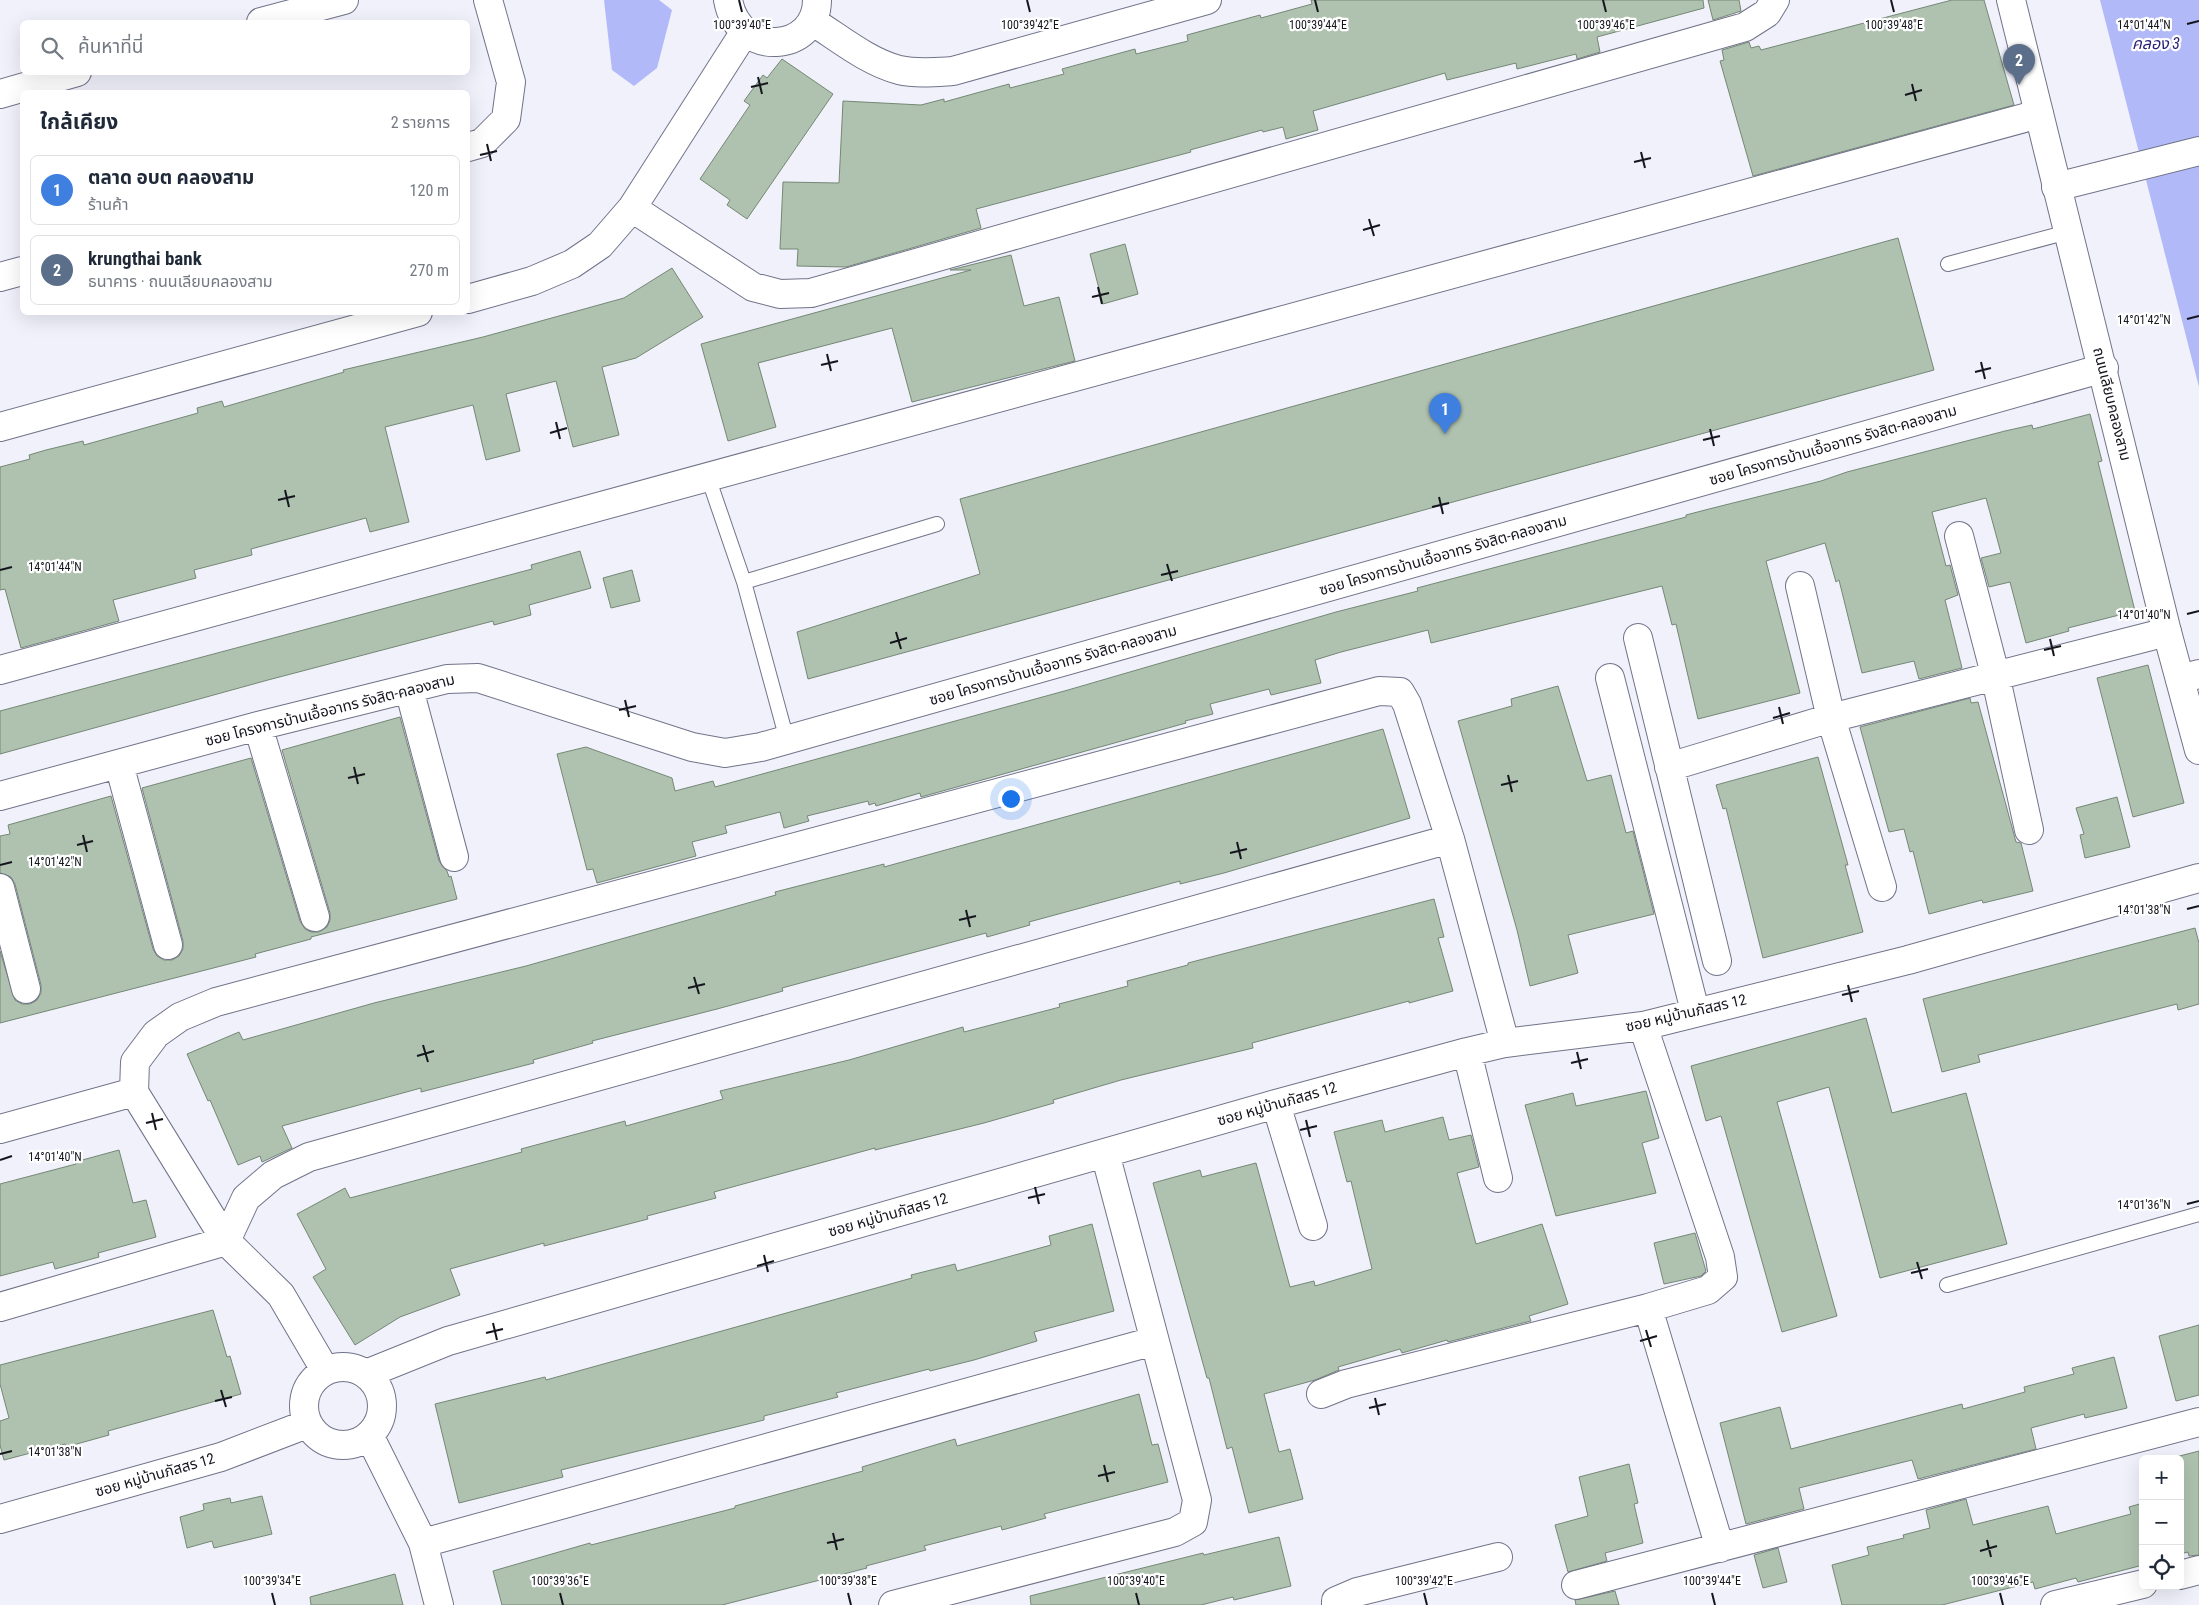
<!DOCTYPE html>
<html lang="th">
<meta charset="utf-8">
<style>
:root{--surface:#fff;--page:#f2f2f3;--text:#1f2937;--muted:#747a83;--line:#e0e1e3;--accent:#288232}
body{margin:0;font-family:"Roboto Condensed","Noto Sans Thai",sans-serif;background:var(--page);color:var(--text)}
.controls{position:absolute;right:15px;bottom:15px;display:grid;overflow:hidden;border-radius:8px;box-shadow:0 5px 20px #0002}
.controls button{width:45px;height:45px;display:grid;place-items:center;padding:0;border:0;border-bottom:1px solid var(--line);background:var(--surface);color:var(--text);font:25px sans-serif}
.you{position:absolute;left:1010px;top:798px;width:18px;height:18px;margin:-12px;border:4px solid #fff;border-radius:50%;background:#1a73e8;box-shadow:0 0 0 8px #1a73e833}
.badge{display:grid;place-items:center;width:32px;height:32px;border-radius:50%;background:var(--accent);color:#fff;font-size:16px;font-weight:700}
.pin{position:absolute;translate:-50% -41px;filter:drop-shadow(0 1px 2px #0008)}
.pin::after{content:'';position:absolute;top:26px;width:18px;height:15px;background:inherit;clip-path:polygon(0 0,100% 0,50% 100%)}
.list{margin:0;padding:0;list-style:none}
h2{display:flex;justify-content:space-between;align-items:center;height:65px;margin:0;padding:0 20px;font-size:21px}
h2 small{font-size:16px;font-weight:400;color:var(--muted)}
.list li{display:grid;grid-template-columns:32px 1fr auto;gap:15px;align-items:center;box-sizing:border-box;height:70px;margin:0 10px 10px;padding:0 10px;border:1px solid var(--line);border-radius:8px}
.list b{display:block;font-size:19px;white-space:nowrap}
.list p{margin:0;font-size:16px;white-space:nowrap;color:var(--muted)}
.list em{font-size:16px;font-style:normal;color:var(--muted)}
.icon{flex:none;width:28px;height:28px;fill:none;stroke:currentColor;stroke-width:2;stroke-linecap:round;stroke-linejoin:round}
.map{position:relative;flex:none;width:2199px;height:1605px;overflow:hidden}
.search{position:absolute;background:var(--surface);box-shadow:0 5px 20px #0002;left:20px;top:20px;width:450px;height:55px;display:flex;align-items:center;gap:12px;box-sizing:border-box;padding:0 18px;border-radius:8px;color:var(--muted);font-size:19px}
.panel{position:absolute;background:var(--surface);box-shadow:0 5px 20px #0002;left:20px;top:90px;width:450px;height:225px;border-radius:8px}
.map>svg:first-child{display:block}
.water{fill:#b2b9f8}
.building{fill:#afc2af;stroke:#758775}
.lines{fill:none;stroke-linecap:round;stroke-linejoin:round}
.lane-casing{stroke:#717389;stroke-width:16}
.street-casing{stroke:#717389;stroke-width:30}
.secondary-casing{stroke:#717389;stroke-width:30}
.lane{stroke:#fff;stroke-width:14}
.street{stroke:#fff;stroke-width:28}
.secondary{stroke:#fff;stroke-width:28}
.ticks{fill:none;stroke:#14151d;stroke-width:2}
.labels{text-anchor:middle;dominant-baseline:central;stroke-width:4.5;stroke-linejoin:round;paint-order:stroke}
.street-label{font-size:15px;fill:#14151d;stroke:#fff}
.water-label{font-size:16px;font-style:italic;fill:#281e76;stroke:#fff}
.ticks-label{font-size:12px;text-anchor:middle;fill:#14151d;stroke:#fff;stroke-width:4.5;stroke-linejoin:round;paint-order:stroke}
</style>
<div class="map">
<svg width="2199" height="1605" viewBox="0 0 2199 1605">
<rect width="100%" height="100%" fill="#f0f1fb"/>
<path class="water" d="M 604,0 L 659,0 L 672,10 L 657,68 L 634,86 L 612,70 Z
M 2100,0 L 2199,0 L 2199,387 Z"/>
<path class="building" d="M 1311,0 L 1703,0 L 1704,8 L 1597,37 L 1600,52 L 1577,59 L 1576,54 L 1517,69 L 1516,63 L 1447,80 L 1445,73 L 1313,111 L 1318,130 L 1286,139 L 1283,127 L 1263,132 L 1262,130 L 1190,150 L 1191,152 L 976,209 L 981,228 L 846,267 L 797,266 L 798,249 L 780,249 L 783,182 L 839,183 L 843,101 L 921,105 L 944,99 L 944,102 L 1009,84 L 1010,88 L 1064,74 L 1062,69 L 1135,49 L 1136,54 L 1188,41 L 1187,35 L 1260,15 L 1261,18 L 1312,4 Z
M 1708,0 L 1739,0 L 1741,11 L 1713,20 Z
M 1952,0 L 1984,0 L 2014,105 L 1753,176 L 1720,61 L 1724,60 L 1722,50 L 1749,42 L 1751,48 L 1759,46 L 1761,50 Z
M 782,59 L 833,94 L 747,219 L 727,205 L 730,200 L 700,179 L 750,105 L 744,101 L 763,75 L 767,78 Z
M 1898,238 L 1934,370 L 808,679 L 797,632 L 980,574 L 960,499 Z
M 1125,244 L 1138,294 L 1103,304 L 1090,254 Z
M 1011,255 L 1024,306 L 1059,297 L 1075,361 L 912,402 L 892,328 L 758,363 L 776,427 L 728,441 L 701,344 L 971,270 L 950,270 Z
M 672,268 L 703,317 L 636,358 L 602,367 L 619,435 L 573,447 L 556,381 L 506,394 L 520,451 L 486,460 L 473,405 L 385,427 L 409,522 L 370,532 L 366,518 L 251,549 L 252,555 L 194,570 L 196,578 L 113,600 L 119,621 L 21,648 L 5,589 L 0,590 L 0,467 L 30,459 L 29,455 L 46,450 L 83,441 L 84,445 L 198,413 L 197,408 L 222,401 L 224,407 L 344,372 L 343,370 L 483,337 L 624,298 Z
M 2090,414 L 2102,461 L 2098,462 L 2135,611 L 2068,628 L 2069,631 L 2026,643 L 2010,582 L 1989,587 L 1981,558 L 2001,553 L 1986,498 L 1932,512 L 1946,566 L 1950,565 L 1958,595 L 1945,600 L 1962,668 L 1919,679 L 1914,661 L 1862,673 L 1839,580 L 1836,582 L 1825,543 L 1766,561 L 1800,693 L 1698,719 L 1676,624 L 1672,625 L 1662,586 L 1431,643 L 1428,630 L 1341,652 L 1315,660 L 1321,683 L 1271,695 L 1269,689 L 1210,704 L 1213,714 L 1185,721 L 1186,723 L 921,797 L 920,793 L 876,806 L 875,803 L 869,805 L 868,801 L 807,816 L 809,821 L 784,828 L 780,812 L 725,826 L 727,833 L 692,842 L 696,856 L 597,883 L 593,869 L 587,870 L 557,754 L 586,747 L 672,778 L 675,791 L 713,781 L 715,787 L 1068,690 L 1336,612 L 1418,591 L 1417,588 L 1686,517 L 1686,515 L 1709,509 L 1821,481 L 1847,472 L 2005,431 L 2032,425 L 2033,429 Z
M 580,551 L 591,588 L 529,605 L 531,615 L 494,625 L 493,621 L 268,680 L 0,754 L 0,711 L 532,569 L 531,565 Z
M 632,570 L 640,601 L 611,608 L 603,578 Z
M 2148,665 L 2184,803 L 2133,817 L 2097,678 Z
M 1558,686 L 1587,781 L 1611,775 L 1626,833 L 1633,831 L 1654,914 L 1568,935 L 1578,973 L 1530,986 L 1517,930 L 1458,721 L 1512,706 L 1511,699 Z
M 1970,698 L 1971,703 L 1978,702 L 2016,842 L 2021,843 L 2033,891 L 1983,903 L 1982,900 L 1929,914 L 1913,851 L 1910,852 L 1904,829 L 1889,832 L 1860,727 Z
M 400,717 L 439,861 L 447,871 L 449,877 L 451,876 L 457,899 L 311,937 L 311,939 L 255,954 L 256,957 L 0,1023 L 0,951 L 15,1000 L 22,1004 L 30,1004 L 37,1000 L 41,993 L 41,985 L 15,884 L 11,877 L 0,873 L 0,836 L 10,834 L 8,825 L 111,796 L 153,949 L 157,956 L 164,960 L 172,960 L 179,956 L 183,949 L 183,941 L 142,788 L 251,758 L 300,921 L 305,929 L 311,932 L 319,932 L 327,927 L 330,920 L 330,913 L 282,750 Z
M 1383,729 L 1410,818 L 1224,873 L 1180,884 L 1180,881 L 1029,922 L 1030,925 L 987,937 L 986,933 L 782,988 L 783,991 L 717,1009 L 592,1041 L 593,1043 L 533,1060 L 534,1063 L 421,1092 L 421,1088 L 282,1126 L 292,1148 L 262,1162 L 260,1156 L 238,1165 L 210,1100 L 208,1101 L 187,1054 L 239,1032 L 243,1040 L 374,1003 L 526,966 L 776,895 L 775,892 L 884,864 L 884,867 Z
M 1818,757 L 1848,865 L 1845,865 L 1863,932 L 1763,958 L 1726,808 L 1723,809 L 1716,785 Z
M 2117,797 L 2130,847 L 2085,858 L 2080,835 L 2084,834 L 2076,808 Z
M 1434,899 L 1444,937 L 1438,938 L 1453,991 L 1409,1003 L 1409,1001 L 1252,1043 L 1253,1048 L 1121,1080 L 1053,1100 L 1054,1103 L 984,1123 L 875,1150 L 875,1148 L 714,1192 L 716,1198 L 647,1216 L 648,1219 L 544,1246 L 544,1243 L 450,1269 L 460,1295 L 400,1317 L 355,1345 L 313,1277 L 326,1269 L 297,1214 L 345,1188 L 350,1198 L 522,1152 L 521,1149 L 625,1121 L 626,1126 L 723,1099 L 720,1091 L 849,1060 L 963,1027 L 964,1032 L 1060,1007 L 1059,1004 L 1128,986 L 1127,981 L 1188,965 L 1188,963 Z
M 2195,928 L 2199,943 L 2199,1004 L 2178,1010 L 2177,1004 L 1978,1055 L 1980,1062 L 1942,1072 L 1923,999 Z
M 1866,1018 L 1892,1113 L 1966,1093 L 2007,1244 L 1880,1278 L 1829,1087 L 1777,1102 L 1837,1316 L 1782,1332 L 1721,1116 L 1706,1121 L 1691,1066 Z
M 1646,1091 L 1659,1138 L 1642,1143 L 1656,1193 L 1556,1216 L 1525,1105 L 1573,1093 L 1576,1106 Z
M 1443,1117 L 1449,1140 L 1471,1135 L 1479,1167 L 1457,1173 L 1476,1244 L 1542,1224 L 1568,1304 L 1529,1316 L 1531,1321 L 1448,1342 L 1447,1340 L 1402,1353 L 1400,1349 L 1338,1367 L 1339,1370 L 1315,1380 L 1264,1394 L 1279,1452 L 1290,1449 L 1303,1499 L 1249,1513 L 1232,1447 L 1227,1449 L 1209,1378 L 1207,1378 L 1153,1183 L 1200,1170 L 1202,1177 L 1256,1163 L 1290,1287 L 1314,1281 L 1315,1286 L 1372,1269 L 1351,1181 L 1347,1182 L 1334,1132 L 1382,1120 L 1385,1132 Z
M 119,1150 L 133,1203 L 146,1200 L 156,1237 L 98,1253 L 99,1257 L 55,1269 L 53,1262 L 0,1276 L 0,1184 L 76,1164 L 75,1162 Z
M 1092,1224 L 1114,1311 L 1034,1332 L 1037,1341 L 974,1360 L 930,1371 L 929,1369 L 836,1393 L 838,1397 L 764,1416 L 764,1420 L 561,1470 L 563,1477 L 459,1503 L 435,1404 L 545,1377 L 546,1380 L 912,1278 L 911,1275 L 955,1264 L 957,1271 L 1051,1245 L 1049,1236 Z
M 1695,1233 L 1706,1271 L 1701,1276 L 1664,1284 L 1654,1243 Z
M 213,1310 L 227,1357 L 230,1356 L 241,1394 L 108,1431 L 109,1435 L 66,1447 L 65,1444 L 4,1460 L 0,1445 L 0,1421 L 9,1418 L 0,1384 L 0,1365 Z
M 2199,1325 L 2199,1395 L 2176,1401 L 2159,1336 Z
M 2114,1357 L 2127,1408 L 2085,1418 L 2084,1414 L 2031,1428 L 2036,1449 L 1918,1479 L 1912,1460 L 1799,1488 L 1804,1509 L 1746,1524 L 1720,1423 L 1780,1407 L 1791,1449 L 1962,1404 L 1963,1409 L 2025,1392 L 2024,1387 L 2074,1374 L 2072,1368 Z
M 1139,1394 L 1152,1445 L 1158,1444 L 1168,1482 L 1044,1514 L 1046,1518 L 1002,1530 L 1001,1526 L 924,1546 L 926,1550 L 866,1566 L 867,1568 L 722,1605 L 502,1605 L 493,1571 L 590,1543 L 591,1545 L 735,1508 L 735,1506 L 863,1471 L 862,1467 L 955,1439 L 957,1446 Z
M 2199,1451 L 2199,1555 L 2189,1556 L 2188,1552 L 2180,1554 L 2180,1459 L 2168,1459 Z
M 1629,1464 L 1638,1503 L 1634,1504 L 1643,1543 L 1605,1553 L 1607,1561 L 1568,1572 L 1555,1525 L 1588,1516 L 1579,1477 Z
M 262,1496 L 272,1534 L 214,1548 L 212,1541 L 187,1548 L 180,1517 L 204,1510 L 203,1504 L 230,1498 L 231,1503 Z
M 1966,1499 L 1973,1525 L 2048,1506 L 2056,1534 L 2131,1514 L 2129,1507 L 2143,1503 L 2143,1565 L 2078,1582 L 2076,1578 L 2035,1589 L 2033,1582 L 1942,1605 L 1842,1605 L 1832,1565 L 1869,1555 L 1867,1547 L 1904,1538 L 1903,1535 L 1930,1528 L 1926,1510 Z
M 1279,1537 L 1291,1586 L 1234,1600 L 1233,1597 L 1201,1605 L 1031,1605 L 1030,1596 L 1203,1553 L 1204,1555 Z
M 1778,1548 L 1787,1582 L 1763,1588 L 1754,1555 Z
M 395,1574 L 403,1605 L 311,1605 L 310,1597 Z
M 1615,1591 L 1619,1605 L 1576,1605 L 1575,1600 Z"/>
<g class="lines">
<defs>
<path id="lane" d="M 1948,264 L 2068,232
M 708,477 L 744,582 L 937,524
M 744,582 L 787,740
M 1947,1285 L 2199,1214"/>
<path id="street" d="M 728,0 C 739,60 817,52 817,0
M 812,21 C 839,38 868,62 899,70 C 917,74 936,72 953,71 L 1207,0
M 261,22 L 344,0
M 0,94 L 77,72
M 468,147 L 482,143 L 506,119 L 511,82 L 488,0
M 2056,187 L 2199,151
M 632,208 L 753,287 L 780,294 L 811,293 L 1745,27 L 1767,13 L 1775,0
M 0,277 L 22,271
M 468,299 L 532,281 L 572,264 L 600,245 L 632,208 L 744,33
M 0,427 L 418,312
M 1959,536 L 1995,674 L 2029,830
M 1800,586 L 1831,718 L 1882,887
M 1638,638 L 1717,961
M 0,670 L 2039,114
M 1610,678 L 1695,1011
M 2180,679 L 2199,674
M 409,689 L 454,857
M 258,726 L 315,917
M 119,764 L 168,945
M 1669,767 L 1831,718 L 2167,632
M 0,796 L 258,726 L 447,679 L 478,678 L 692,747 L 725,753 L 761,747 L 2104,368
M 0,888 L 26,989
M 1467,1052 L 1498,1178
M 1276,1104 L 1313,1226
M 0,1129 L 134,1092
M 0,1307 L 226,1241 L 246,1198 L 273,1175 L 309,1157 L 1450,839
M 1648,1308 L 1720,1548
M304 1406a39 39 0 1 1 78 0a39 39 0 1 1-78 0Z
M 325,1370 L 281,1295 L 226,1241 L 134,1092 L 135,1062 L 156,1034 L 180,1017 L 216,1002 L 1379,691 L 1400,692 L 1407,704 L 1450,839 L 1505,1043
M 366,1374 L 448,1341 L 1276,1104 L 1467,1052 L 1505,1043 L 1643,1026 L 1908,960 L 2199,878
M 1321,1394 L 1346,1384 L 1648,1308 L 1708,1290 L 1723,1277 L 1720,1257 L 1643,1026
M 369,1435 L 423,1543 L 439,1605
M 0,1519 L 221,1457 L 307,1424
M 423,1543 L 1154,1341
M 2180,1575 L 2199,1570
M 1576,1585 L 2199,1422
M 893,1605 L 1175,1532 L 1193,1522 L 1197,1500 L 1105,1153
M 1336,1605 L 1336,1601 L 1357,1592 L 1498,1557
M 2055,1605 L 2143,1584"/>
<path id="secondary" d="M 2011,0 L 2167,632 L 2199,750"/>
</defs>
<use href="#lane" class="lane-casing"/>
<use href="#street" class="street-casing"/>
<use href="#secondary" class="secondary-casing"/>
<use href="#lane" class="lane"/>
<use href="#street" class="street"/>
<use href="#secondary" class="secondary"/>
</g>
<path class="ticks" d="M 739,0 L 742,12M 1027,0 L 1030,12M 1315,0 L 1318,12M 1603,0 L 1606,12M 1891,0 L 1894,12M 2187,24 L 2199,21M 758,77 L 762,94M 1912,84 L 1916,101M 751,87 L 768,83M 1905,95 L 1922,90M 487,144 L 491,161M 1641,152 L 1645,168M 480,155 L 497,151M 1634,162 L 1651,158M 1369,219 L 1374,236M 1363,230 L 1380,225M 1098,287 L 1102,304M 1092,297 L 1109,293M 2187,319 L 2199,316M 827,354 L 831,371M 1981,362 L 1985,379M 821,365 L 838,361M 1975,372 L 1991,368M 556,422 L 560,439M 1710,429 L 1714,446M 550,433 L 567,428M 1703,440 L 1720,436M 285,490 L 289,507M 1439,497 L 1443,514M 278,500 L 295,496M 1432,507 L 1449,503M 1167,564 L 1172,581M 0,570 L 12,567M 1161,575 L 1178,571M 2187,614 L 2199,611M 896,632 L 901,649M 2050,639 L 2054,656M 890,643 L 907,638M 2044,650 L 2061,646M 625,700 L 629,717M 1779,707 L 1783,724M 619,710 L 636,706M 1773,718 L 1790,713M 354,767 L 358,784M 1508,775 L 1512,792M 348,778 L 365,774M 1501,785 L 1518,781M 83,835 L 87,852M 1237,842 L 1241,859M 77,845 L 93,841M 1230,853 L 1247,849M 0,865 L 12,862M 2187,909 L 2199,906M 966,910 L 970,927M 959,920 L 976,916M 694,977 L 699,994M 1848,985 L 1852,1002M 688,988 L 705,984M 1842,995 L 1859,991M 423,1045 L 428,1062M 1577,1052 L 1581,1069M 417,1056 L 434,1051M 1571,1063 L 1588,1059M 152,1113 L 156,1130M 1306,1120 L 1310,1137M 146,1123 L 163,1119M 1300,1130 L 1317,1126M 0,1160 L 12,1156M 1035,1187 L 1039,1204M 1028,1198 L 1045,1194M 2187,1204 L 2199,1201M 764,1255 L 768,1272M 1917,1262 L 1922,1279M 757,1266 L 774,1261M 1911,1273 L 1928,1269M 493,1323 L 497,1340M 1646,1330 L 1651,1347M 486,1333 L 503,1329M 1640,1341 L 1657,1336M 221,1390 L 226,1407M 1375,1398 L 1379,1415M 215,1401 L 232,1397M 1369,1408 L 1386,1404M 0,1454 L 12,1451M 1104,1465 L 1108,1482M 1098,1476 L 1115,1472M 833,1533 L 837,1550M 1987,1540 L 1991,1557M 827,1543 L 844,1539M 1980,1551 L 1997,1546M 272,1593 L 275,1605M 560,1593 L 563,1605M 848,1593 L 851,1605M 1136,1593 L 1139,1605M 1424,1593 L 1427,1605M 1712,1593 L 1715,1605M 2000,1593 L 2003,1605"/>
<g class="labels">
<g class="street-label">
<text transform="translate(2112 404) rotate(76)">ถนนเลียบคลองสาม</text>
<text transform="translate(1833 445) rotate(-16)">ซอย โครงการบ้านเอื้ออาทร รังสิต-คลองสาม</text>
<text transform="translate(1443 555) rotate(-16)">ซอย โครงการบ้านเอื้ออาทร รังสิต-คลองสาม</text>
<text transform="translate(1053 665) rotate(-16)">ซอย โครงการบ้านเอื้ออาทร รังสิต-คลองสาม</text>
<text transform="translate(330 710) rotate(-14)">ซอย โครงการบ้านเอื้ออาทร รังสิต-คลองสาม</text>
<text transform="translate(1686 1013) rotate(-13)">ซอย หมู่บ้านภัสสร 12</text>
<text transform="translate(1277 1104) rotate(-16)">ซอย หมู่บ้านภัสสร 12</text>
<text transform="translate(888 1215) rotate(-16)">ซอย หมู่บ้านภัสสร 12</text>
<text transform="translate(155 1475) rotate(-16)">ซอย หมู่บ้านภัสสร 12</text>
</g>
<g class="water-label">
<text x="2156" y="43">คลอง 3</text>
</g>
</g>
<g class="ticks-label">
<text x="2144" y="29">14°01'44"N</text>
<text x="742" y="29">100°39'40"E</text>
<text x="1030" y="29">100°39'42"E</text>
<text x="1318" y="29">100°39'44"E</text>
<text x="1606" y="29">100°39'46"E</text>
<text x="1894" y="29">100°39'48"E</text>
<text x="2144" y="324">14°01'42"N</text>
<text x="55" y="571">14°01'44"N</text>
<text x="2144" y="619">14°01'40"N</text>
<text x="55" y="866">14°01'42"N</text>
<text x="2144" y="914">14°01'38"N</text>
<text x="55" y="1161">14°01'40"N</text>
<text x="2144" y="1209">14°01'36"N</text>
<text x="55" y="1456">14°01'38"N</text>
<text x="272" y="1585">100°39'34"E</text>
<text x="560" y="1585">100°39'36"E</text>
<text x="848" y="1585">100°39'38"E</text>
<text x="1136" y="1585">100°39'40"E</text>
<text x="1424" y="1585">100°39'42"E</text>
<text x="1712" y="1585">100°39'44"E</text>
<text x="2000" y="1585">100°39'46"E</text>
</g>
</svg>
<div class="controls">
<button>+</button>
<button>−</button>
<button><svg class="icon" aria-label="locate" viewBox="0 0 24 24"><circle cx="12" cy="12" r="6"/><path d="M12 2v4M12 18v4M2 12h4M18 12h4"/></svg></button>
</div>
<div class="you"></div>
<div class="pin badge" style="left:1445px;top:434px;background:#3f7fe0">1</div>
<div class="pin badge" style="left:2019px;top:85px;background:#5c6f8a">2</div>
<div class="search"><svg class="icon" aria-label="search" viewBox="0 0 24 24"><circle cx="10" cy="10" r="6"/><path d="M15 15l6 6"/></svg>ค้นหาที่นี่</div>
<section class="panel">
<h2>ใกล้เคียง<small>2 รายการ</small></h2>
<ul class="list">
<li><span class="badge" style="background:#3f7fe0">1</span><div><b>ตลาด อบต คลองสาม</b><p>ร้านค้า</p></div><em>120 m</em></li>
<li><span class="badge" style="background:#5c6f8a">2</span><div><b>krungthai bank</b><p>ธนาคาร · ถนนเลียบคลองสาม</p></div><em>270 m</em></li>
</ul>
</section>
</div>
